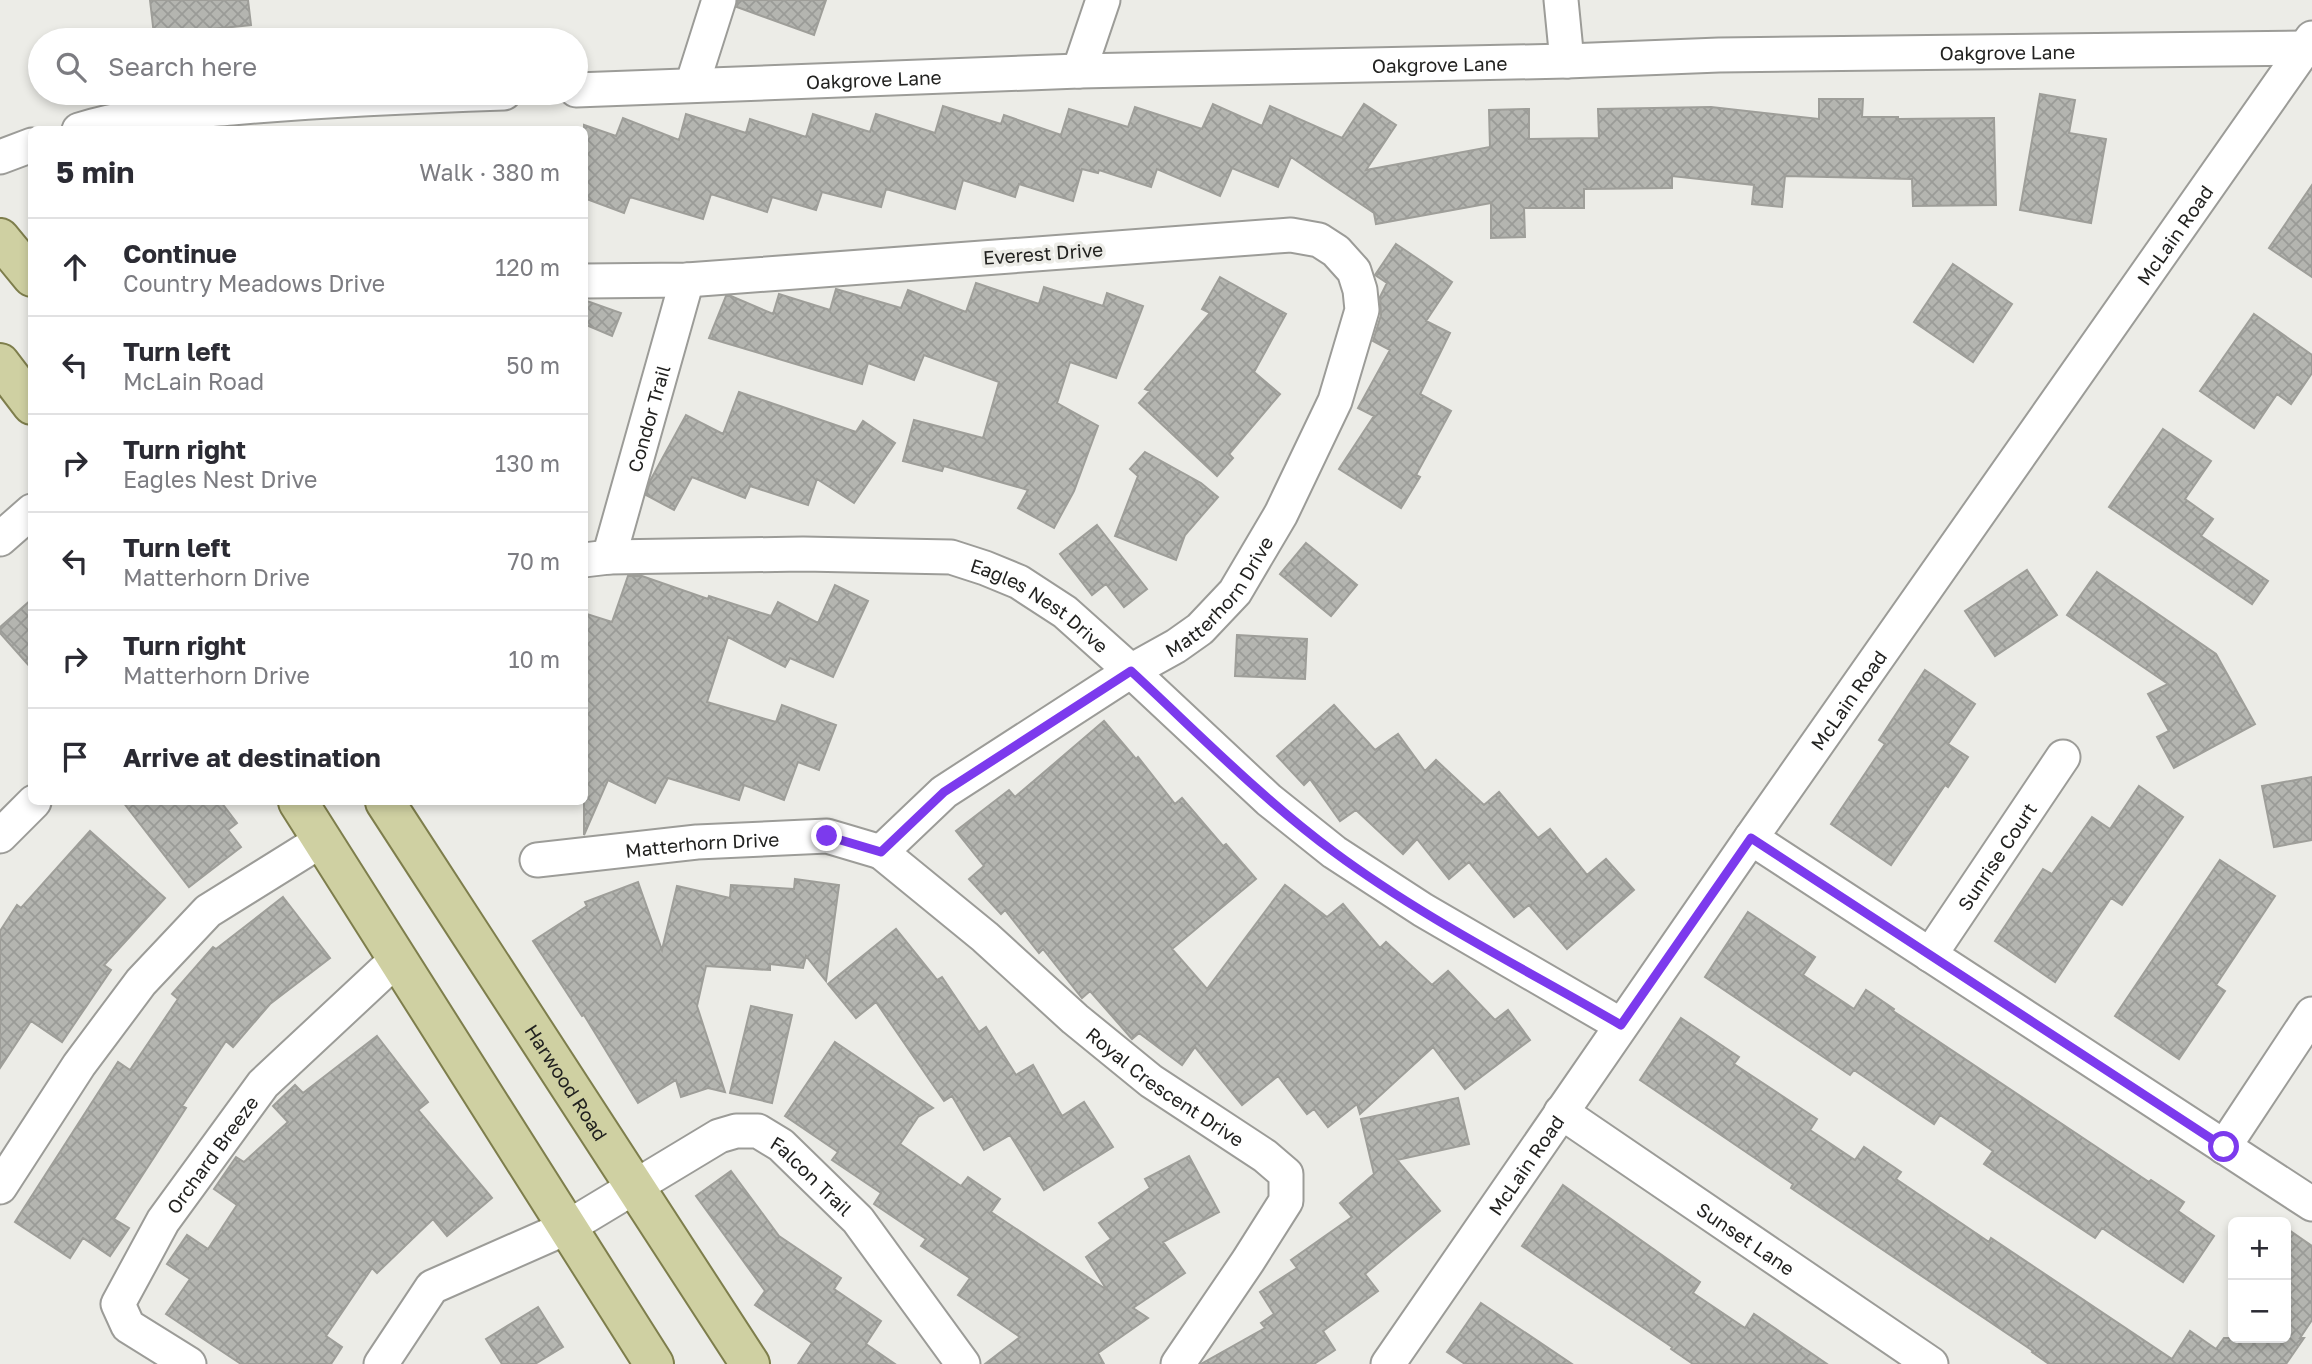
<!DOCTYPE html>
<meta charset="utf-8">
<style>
:root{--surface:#fff;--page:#f2f2f3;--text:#2b2b33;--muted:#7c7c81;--line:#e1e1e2}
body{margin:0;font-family:"Golos Text",sans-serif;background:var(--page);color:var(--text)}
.controls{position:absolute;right:21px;bottom:21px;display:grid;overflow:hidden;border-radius:10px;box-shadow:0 4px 10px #0003}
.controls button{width:63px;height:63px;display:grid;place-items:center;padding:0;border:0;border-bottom:2px solid var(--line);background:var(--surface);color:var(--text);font:35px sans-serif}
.stop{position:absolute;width:21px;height:21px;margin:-16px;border:5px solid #7c3aed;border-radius:50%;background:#fff}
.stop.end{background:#7c3aed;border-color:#fff;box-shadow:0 2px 7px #0008}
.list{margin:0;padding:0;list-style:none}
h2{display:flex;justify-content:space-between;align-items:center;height:91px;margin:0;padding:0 28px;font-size:30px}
h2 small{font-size:23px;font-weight:400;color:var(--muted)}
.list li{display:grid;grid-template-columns:46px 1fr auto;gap:21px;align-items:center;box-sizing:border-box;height:98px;padding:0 28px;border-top:2px solid var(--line)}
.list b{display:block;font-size:26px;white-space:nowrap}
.list p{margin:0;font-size:23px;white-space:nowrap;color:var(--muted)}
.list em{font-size:23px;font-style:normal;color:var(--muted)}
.icon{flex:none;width:38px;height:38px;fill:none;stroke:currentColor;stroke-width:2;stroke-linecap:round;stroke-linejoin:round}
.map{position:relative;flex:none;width:2312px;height:1364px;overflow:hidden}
.search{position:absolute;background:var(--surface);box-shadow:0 4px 10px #0003;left:28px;top:28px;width:560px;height:77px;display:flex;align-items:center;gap:18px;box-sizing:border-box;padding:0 24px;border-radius:38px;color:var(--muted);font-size:26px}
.panel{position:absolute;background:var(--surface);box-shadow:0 4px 10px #0003;left:28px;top:126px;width:560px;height:679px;border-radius:10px}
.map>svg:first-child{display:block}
.building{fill:url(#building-cross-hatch);stroke:#9e9e99;stroke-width:2}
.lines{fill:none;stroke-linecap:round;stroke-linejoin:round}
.minor-casing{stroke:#9c9c98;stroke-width:37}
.major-casing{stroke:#7e7e4c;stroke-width:42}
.minor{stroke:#fff;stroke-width:33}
.major{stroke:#cfd0a2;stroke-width:38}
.route{stroke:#7c3aed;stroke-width:9}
.labels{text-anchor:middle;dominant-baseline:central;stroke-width:7;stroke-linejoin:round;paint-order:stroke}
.street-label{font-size:19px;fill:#222220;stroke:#ecece7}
</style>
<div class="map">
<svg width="2312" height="1364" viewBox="0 0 2312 1364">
<defs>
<pattern id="building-cross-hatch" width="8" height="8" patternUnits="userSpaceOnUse" patternTransform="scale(1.75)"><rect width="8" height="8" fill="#b4b5b0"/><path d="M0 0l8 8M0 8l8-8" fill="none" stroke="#9a9b97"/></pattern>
</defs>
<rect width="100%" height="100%" fill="#ecece7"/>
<path class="building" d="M 150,0 L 248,0 L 251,25 L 154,35 Z
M 738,0 L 826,0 L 814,35 L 737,7 Z
M 2040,94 L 2075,100 L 2069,133 L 2106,139 L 2091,223 L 2020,210 Z
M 1819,99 L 1863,99 L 1862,117 L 1898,117 L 1898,119 L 1994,118 L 1996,205 L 1913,206 L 1912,179 L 1785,176 L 1782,207 L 1752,204 L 1754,185 L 1672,176 L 1672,188 L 1584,189 L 1584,208 L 1524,208 L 1525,237 L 1491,238 L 1491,203 L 1376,224 L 1374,213 L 1291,157 L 1278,187 L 1232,168 L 1220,196 L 1157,169 L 1151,187 L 1099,170 L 1098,173 L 1082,169 L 1073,201 L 1019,184 L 1015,197 L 963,180 L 955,209 L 886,189 L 881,207 L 822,192 L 816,210 L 772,197 L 767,212 L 711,194 L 703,219 L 630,197 L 624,213 L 584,198 L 584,125 L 616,136 L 623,118 L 679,140 L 686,114 L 746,133 L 750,119 L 806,137 L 813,114 L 870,132 L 876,114 L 935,133 L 943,106 L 1001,124 L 1004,115 L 1061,135 L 1069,109 L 1128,127 L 1135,107 L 1202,129 L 1213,104 L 1262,126 L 1270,106 L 1342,138 L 1364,104 L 1396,125 L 1366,170 L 1490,147 L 1489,110 L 1529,109 L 1529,139 L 1599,138 L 1598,109 L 1711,107 L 1819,119 Z
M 2312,185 L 2312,277 L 2269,248 Z
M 1396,244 L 1452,282 L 1426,321 L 1450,333 L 1420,394 L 1451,411 L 1416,475 L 1420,477 L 1401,508 L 1339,469 L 1374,416 L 1358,408 L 1390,350 L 1373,341 L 1381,315 L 1380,297 L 1387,283 L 1375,275 Z
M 1953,264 L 2012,304 L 1973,362 L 1914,322 Z
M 1220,277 L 1286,314 L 1254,372 L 1280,394 L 1229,454 L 1233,458 L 1217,476 L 1139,403 L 1150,391 L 1145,389 L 1210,313 L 1202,309 Z
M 976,283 L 1039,304 L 1044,287 L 1103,306 L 1107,293 L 1143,306 L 1116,378 L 1070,362 L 1057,403 L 1098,426 L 1074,491 L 1054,528 L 1018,508 L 1028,490 L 944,466 L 942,471 L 903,461 L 914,420 L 983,438 L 999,382 L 924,355 L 914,380 L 868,363 L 862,384 L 709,338 L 726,296 L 731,296 L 773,314 L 779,294 L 830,310 L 836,289 L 901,308 L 908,290 L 966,312 Z
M 584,300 L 621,313 L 612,336 L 584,324 Z
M 2254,314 L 2312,355 L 2312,373 L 2291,404 L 2277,394 L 2254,428 L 2200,391 Z
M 739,392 L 856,432 L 863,421 L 895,443 L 854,503 L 817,479 L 808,505 L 750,486 L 745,498 L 692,477 L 674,510 L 646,495 L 650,481 L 686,415 L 723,434 Z
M 2163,429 L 2211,461 L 2185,499 L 2213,519 L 2201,536 L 2268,581 L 2252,604 L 2109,507 Z
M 1145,452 L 1201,483 L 1218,497 L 1185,535 L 1176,560 L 1115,536 L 1138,476 L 1130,469 Z
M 1097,525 L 1147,589 L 1124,607 L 1106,584 L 1092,595 L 1060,554 Z
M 1306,543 L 1357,585 L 1331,616 L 1280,574 Z
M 2027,570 L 2057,615 L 1995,656 L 1965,611 Z
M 2097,572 L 2216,654 L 2255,724 L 2174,768 L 2157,737 L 2169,731 L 2148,694 L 2168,684 L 2067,615 Z
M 628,576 L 642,576 L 708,599 L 709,596 L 771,616 L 778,602 L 818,623 L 835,585 L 868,601 L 833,677 L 790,658 L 785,667 L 728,637 L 707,702 L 776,722 L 782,705 L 836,725 L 819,770 L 798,762 L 784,800 L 744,785 L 739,800 L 668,778 L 655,803 L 608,780 L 584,835 L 584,613 L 612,622 Z
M 32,599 L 32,669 L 0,633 L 0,627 Z
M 1237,635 L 1307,639 L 1305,679 L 1235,676 Z
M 1925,670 L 1975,704 L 1948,744 L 1968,757 L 1948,787 L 1945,785 L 1891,865 L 1831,824 L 1885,744 L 1879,740 Z
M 1334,705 L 1375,750 L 1398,734 L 1425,771 L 1436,760 L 1484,805 L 1499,792 L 1538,838 L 1550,829 L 1587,875 L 1606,859 L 1634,890 L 1567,949 L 1529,905 L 1514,917 L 1469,862 L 1449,879 L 1417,839 L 1403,854 L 1356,810 L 1340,821 L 1310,779 L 1304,785 L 1277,756 Z
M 1104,721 L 1136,759 L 1138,757 L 1175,804 L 1182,798 L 1223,846 L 1226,844 L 1256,879 L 1172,949 L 1207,989 L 1285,885 L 1327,917 L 1343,904 L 1380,948 L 1386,942 L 1432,985 L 1448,971 L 1495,1020 L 1508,1010 L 1530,1040 L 1465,1089 L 1433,1047 L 1360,1114 L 1357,1104 L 1328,1127 L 1314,1109 L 1307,1114 L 1278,1076 L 1242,1105 L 1195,1047 L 1182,1065 L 1139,1033 L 1132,1039 L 1090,991 L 1082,998 L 1043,949 L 1039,953 L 1005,910 L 1001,914 L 969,879 L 984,866 L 956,831 L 1009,790 L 1015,797 Z
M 2312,777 L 2312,840 L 2274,847 L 2262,786 Z
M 2139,786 L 2183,817 L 2122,905 L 2111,898 L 2055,982 L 1995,941 L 2043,869 L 2052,874 L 2092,817 L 2110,829 Z
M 123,802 L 221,802 L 237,823 L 228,830 L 241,847 L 189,887 Z
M 90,831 L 165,898 L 104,965 L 111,970 L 62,1042 L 31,1021 L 0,1068 L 0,931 L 17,905 L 21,908 Z
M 2220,860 L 2275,896 L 2216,985 L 2225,991 L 2179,1059 L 2115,1016 Z
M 795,879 L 839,885 L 826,981 L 806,956 L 803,968 L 770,964 L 770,970 L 706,966 L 697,1006 L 725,1092 L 708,1088 L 681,1097 L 676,1080 L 638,1103 L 584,1015 L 582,1016 L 533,941 L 587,906 L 585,902 L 638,882 L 662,950 L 677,886 L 730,898 L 731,885 L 794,889 Z
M 283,897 L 330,958 L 270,1004 L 233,1047 L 226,1041 L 182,1106 L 186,1108 L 114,1219 L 129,1228 L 110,1256 L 83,1238 L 70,1258 L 15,1222 L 118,1062 L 130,1070 L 178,999 L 172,994 L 213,947 L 216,949 Z
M 1748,912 L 1815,957 L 1803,975 L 1854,1009 L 1866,990 L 1894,1009 L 1893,1011 L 2149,1182 L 2151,1180 L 2184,1202 L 2178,1211 L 2214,1236 L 2183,1282 L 2102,1228 L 2095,1238 L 1984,1164 L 1993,1151 L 1940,1115 L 1934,1124 L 1854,1070 L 1850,1075 L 1705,977 Z
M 896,929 L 937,980 L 942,977 L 979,1032 L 986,1027 L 1016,1075 L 1033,1065 L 1062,1116 L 1084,1102 L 1113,1147 L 1044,1190 L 1010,1135 L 984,1150 L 952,1096 L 944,1101 L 876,1002 L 856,1018 L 828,984 Z
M 751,1006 L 792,1015 L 772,1103 L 730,1093 Z
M 1681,1018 L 1739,1057 L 1734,1064 L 1817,1119 L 1810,1130 L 1855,1160 L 1864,1147 L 1901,1172 L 1896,1179 L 1989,1242 L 1991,1238 L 2172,1359 L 2190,1331 L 2216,1349 L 2224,1338 L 2286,1338 L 2286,1228 L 2312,1246 L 2312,1320 L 2300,1338 L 2304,1338 L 2286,1364 L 2049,1364 L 2032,1352 L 2033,1351 L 1791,1188 L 1793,1184 L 1640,1080 Z
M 377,1036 L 428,1102 L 418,1110 L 492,1198 L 447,1236 L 433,1219 L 377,1273 L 372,1268 L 326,1336 L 342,1347 L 331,1364 L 241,1364 L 166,1314 L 190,1279 L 167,1264 L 187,1235 L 208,1249 L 237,1205 L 214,1189 L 236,1157 L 244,1162 L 288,1122 L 273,1106 L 295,1085 L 303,1093 Z
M 835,1042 L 933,1108 L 918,1117 L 900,1144 L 961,1186 L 968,1177 L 1000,1199 L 991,1212 L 1107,1290 L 1086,1257 L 1111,1239 L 1099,1223 L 1150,1188 L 1145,1179 L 1189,1156 L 1219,1212 L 1163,1242 L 1185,1273 L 1133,1308 L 1148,1318 L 1098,1353 L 1104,1364 L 985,1364 L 1020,1337 L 958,1295 L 970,1278 L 921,1246 L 926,1239 L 874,1204 L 881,1193 L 832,1160 L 838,1152 L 785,1116 Z
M 1458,1098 L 1469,1144 L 1397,1160 L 1440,1211 L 1365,1274 L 1378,1291 L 1323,1331 L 1335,1350 L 1314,1364 L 1201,1364 L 1265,1328 L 1261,1323 L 1274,1314 L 1260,1292 L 1297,1268 L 1291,1260 L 1352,1217 L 1340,1203 L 1374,1174 L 1361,1119 Z
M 731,1171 L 779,1236 L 841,1278 L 834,1289 L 881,1321 L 866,1344 L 895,1364 L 798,1364 L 812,1343 L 755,1305 L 765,1291 L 696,1196 Z
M 1563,1185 L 1700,1282 L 1693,1293 L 1745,1328 L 1754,1314 L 1827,1364 L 1693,1364 L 1671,1349 L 1672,1347 L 1522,1246 Z
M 1481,1303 L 1572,1364 L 1465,1364 L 1447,1352 Z
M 538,1307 L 563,1347 L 535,1364 L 502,1364 L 486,1339 Z"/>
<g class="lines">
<defs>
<g id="minor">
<path d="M 1561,0 L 1567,61"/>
<path d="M 1079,71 L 1103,0"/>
<path d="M 692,85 L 719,0"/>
<path id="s1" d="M 576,90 L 1079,71 L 1567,61 L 1719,55 L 2305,48"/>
<path d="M 79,130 C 128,114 181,112 232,108 C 323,100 413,96 504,93"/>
<path d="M 0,157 L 32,145"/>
<path d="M 0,539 L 32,511"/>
<path id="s2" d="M 609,557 L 687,280"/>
<path id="s3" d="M 584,560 L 609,557 L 803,554 L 951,557 L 985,568 L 1019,582 L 1065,612 L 1131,671 L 1269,800 L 1334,852 L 1423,910 L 1621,1025"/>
<path d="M 0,836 L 34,802"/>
<path d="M 1751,838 L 2312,1204"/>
<path id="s4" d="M 881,852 L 985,937 L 1075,1019 L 1151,1081 L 1265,1156 L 1286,1174 L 1286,1201 L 1248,1261 L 1178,1364"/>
<path id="s5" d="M 537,860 L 697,842 L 827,836 L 881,852 L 944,792 L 1131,671 L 1176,646 L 1200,629 L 1235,592 L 1281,514 L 1335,401 L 1362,310 L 1360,290 L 1354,271 L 1336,251 L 1319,240 L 1291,235 L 687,280 L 584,281"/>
<path id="s6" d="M 1930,955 L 2063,757"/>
<path id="s7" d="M 1561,1112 L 1931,1364"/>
<path d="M 2224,1147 L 2312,1014"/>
<path d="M 0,1187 L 79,1065 L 141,982 L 208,911 L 322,840"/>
<path id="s8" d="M 189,1364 L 128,1326 L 118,1304 L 163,1221 L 263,1084 L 398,958"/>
<path id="s9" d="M 381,1364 L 432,1287 L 568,1227 L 719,1136 L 736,1131 L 758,1131 L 781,1145 L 858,1220 L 963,1364"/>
<path id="s10" d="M 1388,1364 L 1751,838 L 2312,38"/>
</g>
<g id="major">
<path d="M 0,238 L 32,277"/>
<path d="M 0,363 L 32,405"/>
<path d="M 298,802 L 654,1364"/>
<path id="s11" d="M 385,802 L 750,1364"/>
</g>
</defs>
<use href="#minor" class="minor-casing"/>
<use href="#major" class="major-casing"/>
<use href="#minor" class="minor"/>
<use href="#major" class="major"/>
</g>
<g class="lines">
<path class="route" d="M 827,836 L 881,852 L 944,792 L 1131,671 C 1197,732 1261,798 1334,852 C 1423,918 1525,969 1621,1025 L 1751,838 L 2224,1147"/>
</g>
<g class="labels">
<g class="street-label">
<text stroke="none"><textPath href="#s1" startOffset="1432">Oakgrove Lane</textPath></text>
<text stroke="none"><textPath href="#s1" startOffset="864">Oakgrove Lane</textPath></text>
<text stroke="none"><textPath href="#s1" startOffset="298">Oakgrove Lane</textPath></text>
<text stroke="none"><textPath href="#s10" startOffset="1376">McLain Road</textPath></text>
<text transform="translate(1043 253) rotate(-4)">Everest Drive</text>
<text stroke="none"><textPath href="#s2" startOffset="144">Condor Trail</textPath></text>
<text stroke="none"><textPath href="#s5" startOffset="775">Matterhorn Drive</textPath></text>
<text stroke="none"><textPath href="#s3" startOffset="469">Eagles Nest Drive</textPath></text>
<text stroke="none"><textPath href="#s10" startOffset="808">McLain Road</textPath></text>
<text stroke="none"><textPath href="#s5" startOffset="166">Matterhorn Drive</textPath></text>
<text stroke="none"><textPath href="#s6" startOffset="119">Sunrise Court</textPath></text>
<text stroke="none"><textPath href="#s11" startOffset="334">Harwood Road</textPath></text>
<text stroke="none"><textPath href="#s4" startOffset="369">Royal Crescent Drive</textPath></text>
<text stroke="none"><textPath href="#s8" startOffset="273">Orchard Breeze</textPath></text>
<text stroke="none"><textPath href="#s10" startOffset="242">McLain Road</textPath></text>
<text stroke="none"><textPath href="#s9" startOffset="527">Falcon Trail</textPath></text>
<text stroke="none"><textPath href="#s7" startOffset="224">Sunset Lane</textPath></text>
</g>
</g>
</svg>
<div class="controls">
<button>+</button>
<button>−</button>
</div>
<div class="stop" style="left:2224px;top:1147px"></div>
<div class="stop end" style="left:827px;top:836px"></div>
<div class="search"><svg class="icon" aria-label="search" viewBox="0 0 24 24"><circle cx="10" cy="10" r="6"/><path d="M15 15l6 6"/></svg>Search here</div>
<section class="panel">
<h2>5 min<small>Walk · 380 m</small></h2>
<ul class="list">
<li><svg class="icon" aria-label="ahead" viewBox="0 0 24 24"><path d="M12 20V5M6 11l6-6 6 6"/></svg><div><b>Continue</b><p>Country Meadows Drive</p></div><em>120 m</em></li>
<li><svg class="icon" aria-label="left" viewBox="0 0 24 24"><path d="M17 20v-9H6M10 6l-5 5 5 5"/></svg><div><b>Turn left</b><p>McLain Road</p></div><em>50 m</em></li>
<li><svg class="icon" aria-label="right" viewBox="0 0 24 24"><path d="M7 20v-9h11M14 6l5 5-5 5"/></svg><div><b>Turn right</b><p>Eagles Nest Drive</p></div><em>130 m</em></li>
<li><svg class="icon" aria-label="left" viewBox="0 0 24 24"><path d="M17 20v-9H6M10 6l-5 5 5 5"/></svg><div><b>Turn left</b><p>Matterhorn Drive</p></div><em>70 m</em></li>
<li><svg class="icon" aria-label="right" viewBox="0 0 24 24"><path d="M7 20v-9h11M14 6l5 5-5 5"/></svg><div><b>Turn right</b><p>Matterhorn Drive</p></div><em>10 m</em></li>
<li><svg class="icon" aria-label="arrive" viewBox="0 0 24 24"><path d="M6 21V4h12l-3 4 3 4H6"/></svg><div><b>Arrive at destination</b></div></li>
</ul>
</section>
</div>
